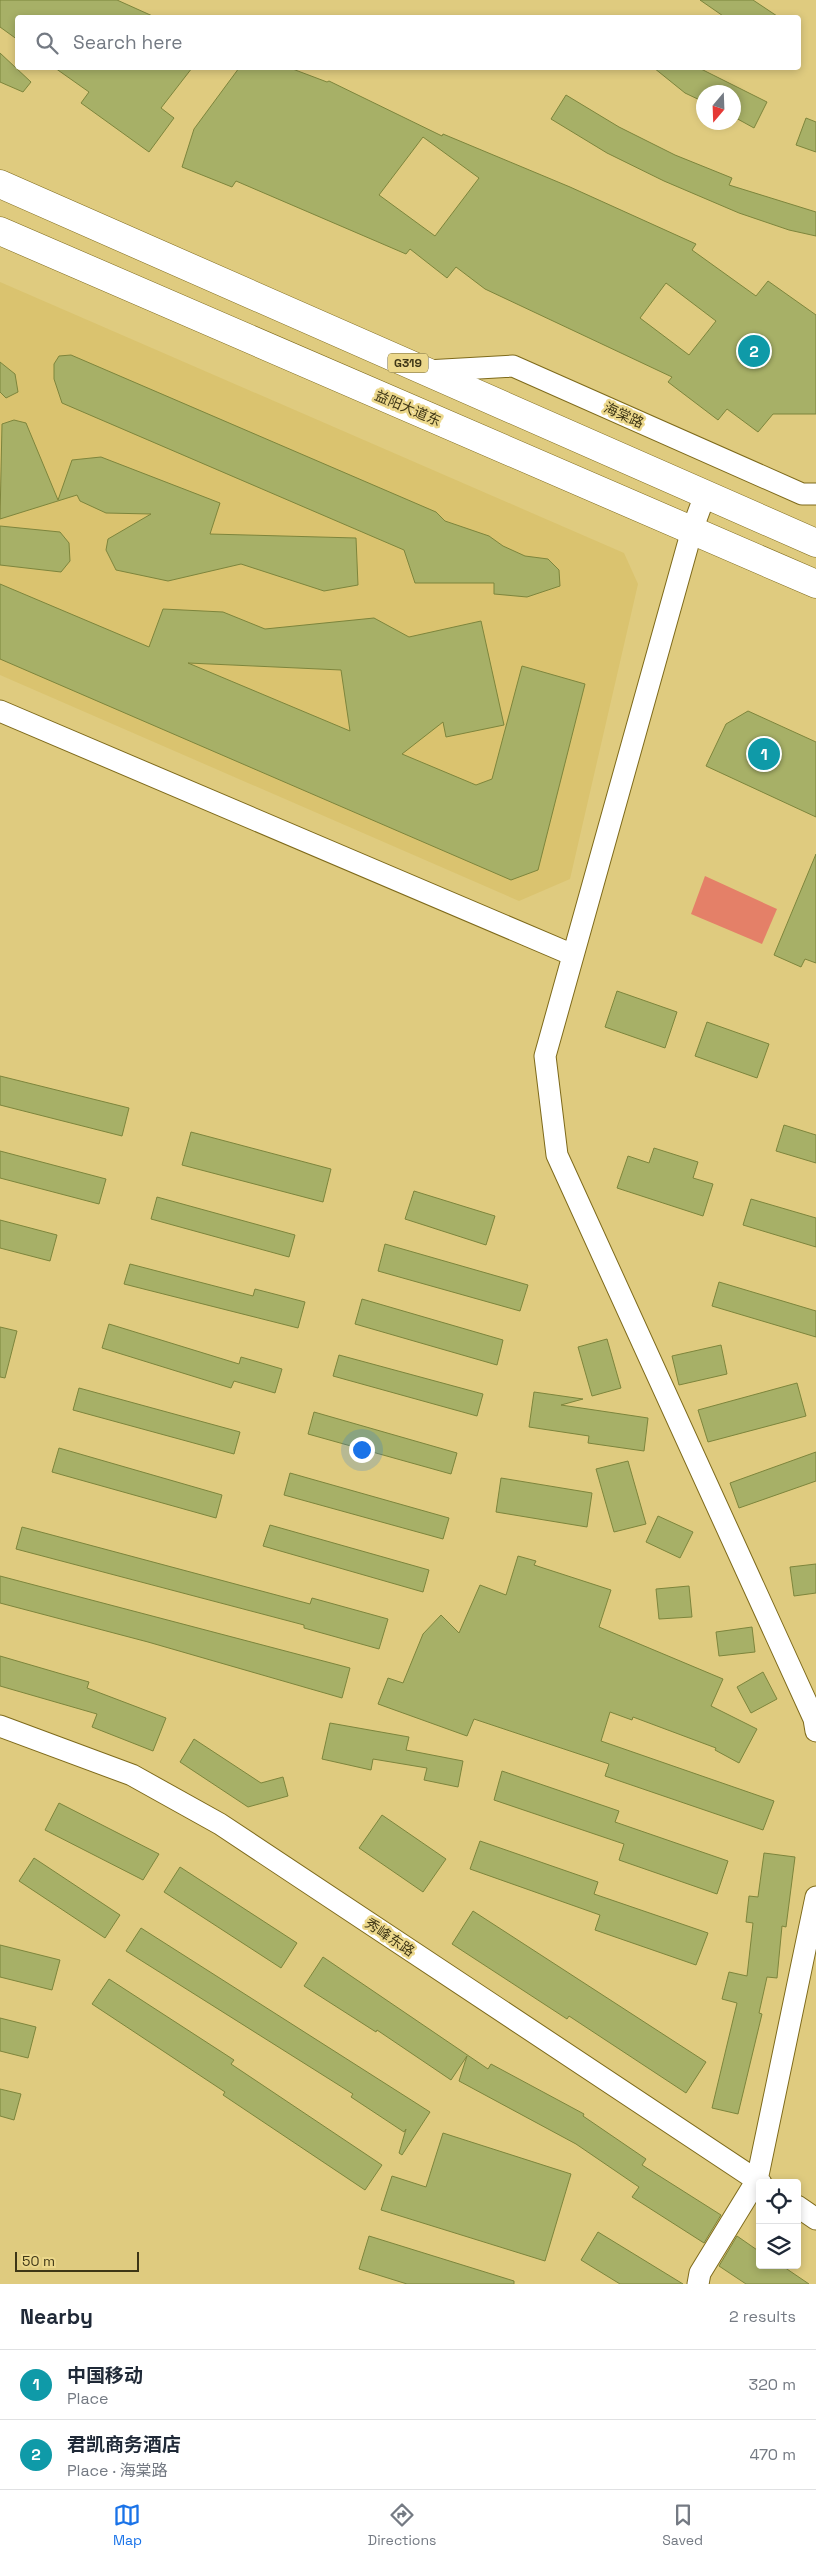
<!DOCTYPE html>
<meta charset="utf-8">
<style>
:root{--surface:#fff;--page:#f6f6f7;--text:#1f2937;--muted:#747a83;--line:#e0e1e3;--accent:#1a73e8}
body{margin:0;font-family:"Space Grotesk","Noto Sans SC",sans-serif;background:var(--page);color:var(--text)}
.controls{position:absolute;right:15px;bottom:15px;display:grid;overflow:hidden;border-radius:5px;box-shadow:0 2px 8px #0003}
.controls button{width:45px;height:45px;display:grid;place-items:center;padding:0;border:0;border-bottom:1px solid var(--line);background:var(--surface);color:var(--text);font:25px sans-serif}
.compass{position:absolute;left:696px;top:85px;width:45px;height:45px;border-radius:50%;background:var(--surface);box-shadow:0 2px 8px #0003;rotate:199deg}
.scale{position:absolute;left:15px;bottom:12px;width:124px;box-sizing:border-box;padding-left:5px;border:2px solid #3e3616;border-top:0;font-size:14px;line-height:18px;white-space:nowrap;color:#3e3616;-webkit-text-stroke:4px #ecd88c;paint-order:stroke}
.you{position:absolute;left:361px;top:1449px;width:18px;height:18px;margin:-12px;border:4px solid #fff;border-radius:50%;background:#1a73e8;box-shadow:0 0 0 8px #1a73e833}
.badge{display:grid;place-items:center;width:32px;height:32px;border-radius:50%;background:var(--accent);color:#fff;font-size:16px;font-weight:700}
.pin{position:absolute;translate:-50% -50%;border:2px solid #fff;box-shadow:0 1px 5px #0006}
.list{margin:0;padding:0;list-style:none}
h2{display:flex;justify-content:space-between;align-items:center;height:65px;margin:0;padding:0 20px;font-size:21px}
h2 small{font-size:16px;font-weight:400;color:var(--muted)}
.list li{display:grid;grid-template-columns:32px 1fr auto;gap:15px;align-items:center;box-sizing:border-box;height:70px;padding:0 20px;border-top:1px solid var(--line)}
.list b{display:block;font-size:19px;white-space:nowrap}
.list p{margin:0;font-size:16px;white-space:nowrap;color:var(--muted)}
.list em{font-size:16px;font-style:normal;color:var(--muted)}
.icon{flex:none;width:28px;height:28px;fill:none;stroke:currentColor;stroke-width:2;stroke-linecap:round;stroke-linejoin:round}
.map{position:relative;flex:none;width:816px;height:2284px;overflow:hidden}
.search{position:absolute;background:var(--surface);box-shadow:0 2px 8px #0003;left:15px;right:15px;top:15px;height:55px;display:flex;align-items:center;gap:12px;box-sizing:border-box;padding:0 18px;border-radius:5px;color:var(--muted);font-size:19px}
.sheet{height:205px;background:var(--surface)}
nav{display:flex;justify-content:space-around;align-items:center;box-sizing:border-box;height:70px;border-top:1px solid var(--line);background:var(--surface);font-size:14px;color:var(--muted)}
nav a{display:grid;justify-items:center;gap:2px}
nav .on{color:var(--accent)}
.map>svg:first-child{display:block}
.built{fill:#dac36f}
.green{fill:#e48068}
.building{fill:#a7b067;stroke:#7d853c;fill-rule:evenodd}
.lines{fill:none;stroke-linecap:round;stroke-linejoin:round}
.minor-casing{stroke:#7e6a1b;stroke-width:23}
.major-casing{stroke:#7e6a1b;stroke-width:29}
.minor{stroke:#fff;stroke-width:21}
.major{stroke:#fff;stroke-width:28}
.labels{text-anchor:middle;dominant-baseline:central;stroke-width:5;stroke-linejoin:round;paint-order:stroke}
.shield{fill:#ecd88c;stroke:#726739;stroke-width:1}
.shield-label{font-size:12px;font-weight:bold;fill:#3e3616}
.street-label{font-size:14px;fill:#3e3616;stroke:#ecd88c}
</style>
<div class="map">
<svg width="816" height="2284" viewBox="0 0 816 2284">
<rect width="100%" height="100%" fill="#dfcb7f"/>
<path class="built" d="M 0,282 L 624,553 L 638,584 L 570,879 L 519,901 L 0,675 Z"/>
<path class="green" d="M 705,876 L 777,909 L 762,944 L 691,914 Z"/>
<path class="building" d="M 0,0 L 117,0 L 157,18 L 18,18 L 18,40 L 0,27 Z
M 700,0 L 753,0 L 780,18 L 726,18 Z
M 0,53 L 31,82 L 23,92 L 0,82 Z
M 55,68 L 192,68 L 161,108 L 174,118 L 149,152 L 81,103 L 89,92 Z
M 239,68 L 290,68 L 327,82 L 329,81 L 442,136 L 443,134 L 570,187 L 696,244 L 692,250 L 756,296 L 768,281 L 816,315 L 816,414 L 773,414 L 758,432 L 727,409 L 718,420 L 668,382 L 672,377 L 485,289 L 456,267 L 447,278 L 410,249 L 406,254 L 236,181 L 232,187 L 182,167 L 194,129 ZM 423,137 L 479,178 L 435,236 L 379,195 ZM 666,283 L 716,321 L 689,355 L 640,318 Z
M 654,68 L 699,68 L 767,102 L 754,128 L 734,117 L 734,92 L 704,92 L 704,102 L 685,93 Z
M 566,95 L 619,127 L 675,155 L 732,178 L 729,185 L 816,212 L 816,236 L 789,230 L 739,213 L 664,181 L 607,153 L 551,119 Z
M 806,118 L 816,122 L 816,152 L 796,145 Z
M 71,355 L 436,512 L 445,521 L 489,536 L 503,546 L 525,556 L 548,559 L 559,570 L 560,586 L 527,597 L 494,594 L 494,583 L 415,583 L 404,550 L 62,403 L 54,379 L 54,364 L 59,356 Z
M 0,362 L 15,374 L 18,392 L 6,398 L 0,392 Z
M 14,420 L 26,423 L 58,500 L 72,460 L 101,457 L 220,503 L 210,534 L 356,538 L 358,585 L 324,591 L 241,564 L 168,581 L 116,570 L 106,550 L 108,539 L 151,514 L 106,513 L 80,501 L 77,495 L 0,519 L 2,424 Z
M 0,526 L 60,532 L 69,543 L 70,561 L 61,572 L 0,565 Z
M 0,584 L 149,647 L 163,609 L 223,612 L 265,629 L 374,618 L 409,637 L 481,621 L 504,725 L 446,737 L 443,722 L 402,754 L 476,785 L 492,779 L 522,666 L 585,684 L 538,870 L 511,880 L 0,659 ZM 188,663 L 341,670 L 350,731 Z
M 748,711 L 816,742 L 816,817 L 706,766 L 726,724 Z
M 816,854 L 816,963 L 805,959 L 801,967 L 774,955 Z
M 617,991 L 677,1012 L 665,1048 L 605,1027 Z
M 707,1022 L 769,1044 L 757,1078 L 695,1056 Z
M 0,1076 L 129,1108 L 122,1136 L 0,1105 Z
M 784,1125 L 816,1135 L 816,1163 L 776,1151 Z
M 191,1132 L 331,1169 L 323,1202 L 182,1165 Z
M 654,1148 L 698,1162 L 693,1178 L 713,1184 L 703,1216 L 617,1188 L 628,1156 L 649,1163 Z
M 0,1151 L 106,1179 L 99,1204 L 0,1178 Z
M 414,1191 L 495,1216 L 486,1245 L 405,1219 Z
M 157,1197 L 295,1235 L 289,1257 L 151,1219 Z
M 751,1199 L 816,1218 L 816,1247 L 743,1225 Z
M 0,1220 L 57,1235 L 50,1261 L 0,1248 Z
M 385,1244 L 528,1285 L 520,1311 L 378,1271 Z
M 130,1264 L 253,1296 L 255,1289 L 305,1302 L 298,1328 L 124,1284 Z
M 719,1282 L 816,1311 L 816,1337 L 712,1306 Z
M 362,1299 L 503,1340 L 497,1365 L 355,1324 Z
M 109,1324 L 239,1364 L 241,1357 L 282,1369 L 275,1393 L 234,1381 L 231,1388 L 102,1348 Z
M 0,1327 L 17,1331 L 5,1378 L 0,1377 Z
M 607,1339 L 621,1388 L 592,1396 L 578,1347 Z
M 721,1345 L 727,1374 L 679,1385 L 672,1356 Z
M 339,1355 L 483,1394 L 477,1416 L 333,1376 Z
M 797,1383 L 806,1416 L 708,1442 L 698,1410 Z
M 79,1388 L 240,1432 L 234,1454 L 73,1410 Z
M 534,1392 L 583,1399 L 561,1405 L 648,1418 L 644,1451 L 588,1443 L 589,1436 L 529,1427 Z
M 314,1412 L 457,1453 L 451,1474 L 308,1434 Z
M 59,1448 L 222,1495 L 216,1518 L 52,1472 Z
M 816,1452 L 816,1481 L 739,1508 L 730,1483 Z
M 628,1461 L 646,1524 L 614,1532 L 596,1469 Z
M 290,1473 L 449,1518 L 443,1539 L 284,1495 Z
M 501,1478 L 592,1493 L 587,1527 L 496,1512 Z
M 658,1516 L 693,1532 L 680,1558 L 646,1542 Z
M 270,1525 L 429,1570 L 423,1592 L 263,1546 Z
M 22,1527 L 310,1604 L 312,1598 L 388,1619 L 379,1649 L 304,1628 L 304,1625 L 16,1549 Z
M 518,1556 L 536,1561 L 534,1565 L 611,1590 L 599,1627 L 723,1679 L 711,1706 L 757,1729 L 739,1763 L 715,1750 L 716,1748 L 633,1717 L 632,1720 L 610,1712 L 601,1741 L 774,1801 L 763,1830 L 605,1776 L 609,1764 L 474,1719 L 467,1736 L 378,1704 L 388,1678 L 403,1683 L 423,1634 L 441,1615 L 459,1633 L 480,1585 L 506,1595 Z
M 816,1564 L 816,1593 L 794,1596 L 790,1567 Z
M 0,1576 L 350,1668 L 342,1698 L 148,1642 L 0,1603 Z
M 689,1586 L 692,1617 L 659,1619 L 656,1589 Z
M 752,1627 L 755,1652 L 719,1656 L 716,1632 Z
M 0,1656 L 89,1682 L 87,1688 L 166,1718 L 153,1751 L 92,1727 L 97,1714 L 0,1686 Z
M 763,1672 L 777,1699 L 751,1713 L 737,1687 Z
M 330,1723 L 409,1737 L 406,1750 L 463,1761 L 458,1787 L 424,1780 L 427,1768 L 373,1759 L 371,1770 L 322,1759 Z
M 194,1739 L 261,1783 L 283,1777 L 288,1796 L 248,1807 L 180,1762 Z
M 502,1771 L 619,1811 L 615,1822 L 728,1861 L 717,1894 L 619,1860 L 624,1844 L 494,1800 Z
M 59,1803 L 159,1854 L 143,1880 L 45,1830 Z
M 382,1815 L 446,1859 L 423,1892 L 359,1848 Z
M 480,1841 L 598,1882 L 594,1894 L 708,1933 L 696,1965 L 595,1930 L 600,1915 L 470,1869 Z
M 764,1853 L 795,1857 L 786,1927 L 782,1926 L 777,1978 L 767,1977 L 759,2013 L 762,2014 L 738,2114 L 712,2108 L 737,2003 L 722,1999 L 729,1972 L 747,1976 L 753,1923 L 746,1922 L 749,1896 L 758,1897 Z
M 34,1858 L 120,1915 L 105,1938 L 19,1881 Z
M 180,1867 L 297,1943 L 281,1968 L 164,1892 Z
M 473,1911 L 706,2062 L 686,2093 L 569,2016 L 567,2019 L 452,1944 Z
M 141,1928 L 430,2112 L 402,2155 L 399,2153 L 406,2129 L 404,2132 L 351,2097 L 353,2094 L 126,1951 Z
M 0,1945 L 60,1960 L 52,1990 L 0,1977 Z
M 323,1957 L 488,2069 L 491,2064 L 584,2114 L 583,2116 L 646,2159 L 642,2165 L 721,2215 L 704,2243 L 632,2197 L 639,2187 L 576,2144 L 459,2081 L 467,2056 L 451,2080 L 377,2030 L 376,2032 L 304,1986 Z
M 109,1979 L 234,2060 L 231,2064 L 382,2165 L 365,2190 L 223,2095 L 225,2092 L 92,2004 Z
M 0,2018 L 36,2027 L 28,2058 L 0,2051 Z
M 0,2089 L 21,2094 L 14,2120 L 0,2116 Z
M 443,2133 L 571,2174 L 545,2261 L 381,2210 L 392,2176 L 426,2187 Z
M 598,2232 L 683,2284 L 620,2284 L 581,2260 Z
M 369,2236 L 514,2281 L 514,2284 L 407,2284 L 359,2269 Z
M 737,2236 L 760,2252 L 760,2265 L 781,2265 L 809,2284 L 746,2284 L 719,2266 Z"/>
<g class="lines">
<defs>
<path id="minor" d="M 426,371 L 513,366 L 802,494 L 816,494
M 705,495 L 692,530 L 545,1056 L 557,1155 L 814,1719 L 816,1731
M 0,711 L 573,955
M 0,1726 L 132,1775 L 220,1824 L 761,2183
M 797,2206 L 816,2219
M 698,2284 L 700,2273 L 757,2180 L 816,1897"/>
<path id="major" d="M 0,184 L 816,543
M 0,231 L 816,584"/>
</defs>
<use href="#minor" class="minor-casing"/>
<use href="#major" class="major-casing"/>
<use href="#minor" class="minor"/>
<use href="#major" class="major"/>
</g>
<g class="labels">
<rect class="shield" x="388" y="353.5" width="40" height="19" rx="4"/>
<g class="shield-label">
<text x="408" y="363">G319</text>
</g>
<g class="street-label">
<text transform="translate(408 408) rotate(23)">益阳大道东</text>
<text transform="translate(624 415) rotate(24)">海棠路</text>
<text transform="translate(390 1937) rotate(34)">秀峰东路</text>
</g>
</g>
</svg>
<div class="controls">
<button><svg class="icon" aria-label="locate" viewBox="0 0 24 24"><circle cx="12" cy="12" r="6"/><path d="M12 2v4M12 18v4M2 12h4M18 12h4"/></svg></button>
<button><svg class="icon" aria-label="layers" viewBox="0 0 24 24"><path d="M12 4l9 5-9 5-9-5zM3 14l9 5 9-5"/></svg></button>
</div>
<svg class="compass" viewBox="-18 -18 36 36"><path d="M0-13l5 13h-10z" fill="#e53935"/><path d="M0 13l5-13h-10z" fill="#747a83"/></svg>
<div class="scale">50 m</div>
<div class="you"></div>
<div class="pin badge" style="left:764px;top:754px;background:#0f9aa8">1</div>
<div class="pin badge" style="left:754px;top:351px;background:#0f9aa8">2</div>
<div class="search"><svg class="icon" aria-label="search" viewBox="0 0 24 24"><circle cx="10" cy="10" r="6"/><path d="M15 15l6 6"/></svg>Search here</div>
</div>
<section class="sheet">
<h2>Nearby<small>2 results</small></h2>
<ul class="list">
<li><span class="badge" style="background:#0f9aa8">1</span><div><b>中国移动</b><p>Place</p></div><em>320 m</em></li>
<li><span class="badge" style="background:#0f9aa8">2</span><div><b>君凯商务酒店</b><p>Place · 海棠路</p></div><em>470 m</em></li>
</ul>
</section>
<nav>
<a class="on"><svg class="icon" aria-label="map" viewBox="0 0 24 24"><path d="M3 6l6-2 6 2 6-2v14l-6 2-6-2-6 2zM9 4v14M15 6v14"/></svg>Map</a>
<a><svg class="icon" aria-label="directions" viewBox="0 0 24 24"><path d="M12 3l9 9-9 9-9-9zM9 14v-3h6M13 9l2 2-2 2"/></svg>Directions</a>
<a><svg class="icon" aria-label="saved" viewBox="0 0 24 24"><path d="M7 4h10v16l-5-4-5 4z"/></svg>Saved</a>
</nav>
